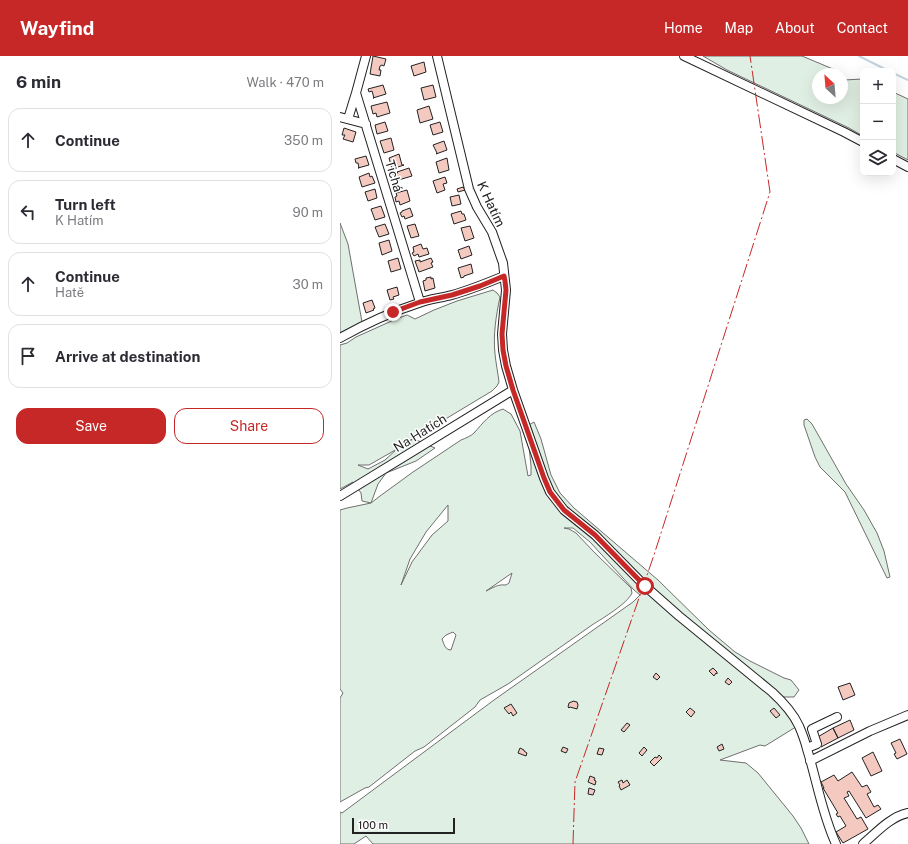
<!DOCTYPE html>
<meta charset="utf-8">
<style>
:root{--surface:#fff;--page:#f2f2f3;--text:#2b2b33;--muted:#7c7c81;--line:#e1e1e2;--accent:#c62828}
body{margin:0;font-family:"Public Sans",sans-serif;background:var(--page);color:var(--text)}
.controls{position:absolute;right:12px;top:12px;display:grid;overflow:hidden;border-radius:8px;box-shadow:0 4px 16px #0002}
.controls button{width:36px;height:36px;display:grid;place-items:center;padding:0;border:0;border-bottom:1px solid var(--line);background:var(--surface);color:var(--text);font:20px sans-serif}
.compass{position:absolute;left:472px;top:12px;width:36px;height:36px;border-radius:50%;background:var(--surface);box-shadow:0 4px 16px #0002;rotate:334deg}
.scale{position:absolute;left:12px;bottom:10px;width:103px;box-sizing:border-box;padding-left:4px;border:2px solid #222;border-top:0;font-size:11px;line-height:14px;white-space:nowrap;color:#222;-webkit-text-stroke:3px #fff;paint-order:stroke}
.stop{position:absolute;width:12px;height:12px;margin:-9px;border:3px solid #c62828;border-radius:50%;background:#fff}
.stop.end{background:#c62828;border-color:#fff;box-shadow:0 1px 4px #0008}
.list{margin:0;padding:0;list-style:none}
h2{display:flex;justify-content:space-between;align-items:center;height:52px;margin:0;padding:0 16px;font-size:17px}
h2 small{font-size:13px;font-weight:400;color:var(--muted)}
.list li{display:grid;grid-template-columns:26px 1fr auto;gap:12px;align-items:center;box-sizing:border-box;height:64px;margin:0 8px 8px;padding:0 8px;border:1px solid var(--line);border-radius:12px}
.list b{display:block;font-size:15px;white-space:nowrap}
.list p{margin:0;font-size:13px;white-space:nowrap;color:var(--muted)}
.list em{font-size:13px;font-style:normal;color:var(--muted)}
.actions{display:flex;gap:8px;padding:12px 16px}
.actions a{flex:1;padding:9px 0;border:1px solid var(--accent);border-radius:12px;text-align:center;font-size:14px;color:var(--accent)}
.actions .main{background:var(--accent);color:#fff}
.icon{flex:none;width:22px;height:22px;fill:none;stroke:currentColor;stroke-width:2;stroke-linecap:round;stroke-linejoin:round}
.map{position:relative;flex:none;width:568px;height:788px;overflow:hidden}
header{display:flex;align-items:center;gap:24px;box-sizing:border-box;height:56px;padding:0 20px;background:var(--accent);color:#fff}
header strong{font-size:19px}
nav{display:flex;gap:22px;margin-inline-start:auto;font-size:14px}
main{display:flex}
aside{flex:1;background:var(--surface)}
.map>svg:first-child{display:block}
.green{fill:#e0efe3;stroke:#6f6f6f;fill-rule:evenodd}
.lines{fill:none;stroke-linecap:round;stroke-linejoin:round}
.stream{stroke:#c7d3dd;stroke-width:2}
.building{fill:#f3c9c0;stroke:#222}
.minor-casing{stroke:#222;stroke-width:10}
.minor{stroke:#fff;stroke-width:8}
.power{stroke:#c62828;stroke-width:1;stroke-dasharray:14 3 2 3;stroke-linecap:butt}
.route{stroke:#c62828;stroke-width:5}
.labels{text-anchor:middle;dominant-baseline:central;stroke-width:3;stroke-linejoin:round;paint-order:stroke}
.street-label{font-size:13px;fill:#222;stroke:#fff}
</style>
<header>
<strong>Wayfind</strong>
<nav><a>Home</a><a>Map</a><a>About</a><a>Contact</a></nav>
</header>
<main>
<aside>
<h2>6 min<small>Walk · 470 m</small></h2>
<ul class="list">
<li><svg class="icon" aria-label="ahead" viewBox="0 0 24 24"><path d="M12 20V5M6 11l6-6 6 6"/></svg><div><b>Continue</b></div><em>350 m</em></li>
<li><svg class="icon" aria-label="left" viewBox="0 0 24 24"><path d="M17 20v-9H6M10 6l-5 5 5 5"/></svg><div><b>Turn left</b><p>K Hatím</p></div><em>90 m</em></li>
<li><svg class="icon" aria-label="ahead" viewBox="0 0 24 24"><path d="M12 20V5M6 11l6-6 6 6"/></svg><div><b>Continue</b><p>Hatě</p></div><em>30 m</em></li>
<li><svg class="icon" aria-label="arrive" viewBox="0 0 24 24"><path d="M6 21V4h12l-3 4 3 4H6"/></svg><div><b>Arrive at destination</b></div></li>
</ul>
<div class="actions"><a class="main">Save</a><a>Share</a></div>
</aside>
<div class="map">
<svg width="568" height="788" viewBox="0 0 568 788">
<rect width="100%" height="100%" fill="#fff"/>
<path class="green" d="M 363,0 L 462,0 L 493,13 L 500,18 L 478,18 L 478,42 L 502,42 L 502,21 L 504,24 L 523,23 L 523,80 L 509,72 L 387,14 Z
M 553,36 L 568,43 L 568,104 L 553,96 Z
M 0,167 L 8,188 L 22,266 L 0,277 Z
M 153,234 L 157,237 L 160,241 C 156,260 153,279 155,298 C 156,308 158,317 159,326 L 157,330 L 152,335 L 69,385 L 74,383 L 95,392 L 76,405 L 46,417 L 38,428 L 31,447 L 22,445 L 21,437 L 13,426 L 0,433 L 0,289 L 7,287 L 16,281 L 56,263 L 67,259 L 75,263 L 94,254 L 117,245 ZM 57,393 L 45,404 L 28,413 L 18,409 L 29,409 Z
M 163,353 L 171,358 L 180,375 L 188,420 L 191,419 L 191,410 L 187,370 L 194,366 L 201,383 L 211,419 L 220,437 L 234,452 L 318,524 L 369,574 L 395,596 L 410,605 L 444,622 L 451,624 L 459,634 L 454,641 L 439,641 L 459,669 L 425,690 L 420,689 L 380,704 L 406,707 L 418,717 L 453,760 L 461,772 L 469,788 L 33,788 L 26,780 L 14,788 L 0,788 L 0,756 L 2,757 L 154,644 L 293,546 L 300,539 L 294,534 L 250,486 L 233,472 L 224,472 L 229,473 L 236,477 L 254,496 L 291,532 L 292,537 C 287,548 263,562 252,569 L 168,628 L 140,644 L 135,651 L 84,691 L 75,695 L 29,731 L 25,732 L 0,746 L 0,642 L 3,637 L 0,633 L 0,454 L 7,452 L 31,447 L 40,440 L 73,416 L 121,384 C 126,382 131,380 134,377 C 143,367 150,357 163,353 ZM 108,449 L 108,465 L 92,479 L 72,506 L 61,529 L 70,503 L 86,476 ZM 172,517 L 169,527 L 166,529 C 157,528 153,532 146,535 ZM 113,576 L 116,579 L 111,594 C 105,594 104,588 102,583 L 106,579 Z
M 467,363 L 472,368 L 506,428 L 524,454 L 537,477 L 544,495 L 550,521 L 547,522 L 505,436 L 480,411 L 475,401 L 464,369 L 464,364 Z"/>
<g class="lines">
<path class="stream" d="M 519,0 L 549,15
M 553,17 L 568,24"/>
</g>
<path class="building" d="M 33,0 L 46,3 L 44,10 L 42,9 L 40,10 L 39,14 L 41,14 L 40,20 L 30,18 Z
M 84,6 L 86,16 L 74,20 L 71,10 Z
M 43,29 L 46,38 L 33,42 L 34,42 L 32,35 L 29,36 L 28,33 Z
M 93,29 L 96,41 L 84,44 L 81,32 Z
M 47,46 L 50,57 L 37,61 L 36,57 L 33,58 L 31,50 Z
M 89,50 L 93,63 L 80,67 L 77,54 Z
M 45,66 L 48,75 L 37,78 L 35,69 Z
M 100,66 L 103,76 L 93,79 L 90,69 Z
M 4,72 L 16,76 L 13,86 L 3,83 L 5,79 L 2,79 Z
M 51,82 L 54,94 L 44,97 L 40,85 Z
M 104,85 L 107,94 L 96,98 L 97,97 L 93,89 Z
M 59,98 L 62,109 L 64,109 L 52,113 L 49,102 Z
M 26,100 L 29,109 L 18,112 L 19,112 L 18,107 L 16,107 L 15,103 Z
M 107,102 L 109,114 L 99,117 L 96,106 Z
M 69,112 L 72,120 L 55,125 L 53,118 L 58,117 L 57,116 Z
M 29,117 L 30,121 L 32,120 L 35,127 L 22,131 L 19,121 Z
M 105,121 L 107,127 L 103,128 L 105,134 L 97,137 L 93,125 Z
M 123,131 L 125,134 L 118,136 L 117,133 Z
M 35,133 L 37,142 L 28,145 L 25,136 Z
M 67,134 L 70,145 L 60,149 L 59,145 L 56,146 L 55,141 L 57,140 L 56,137 Z
M 119,139 L 121,148 L 112,150 L 110,141 Z
M 41,150 L 45,161 L 35,164 L 31,153 Z
M 70,152 L 73,160 L 65,163 L 64,160 L 62,161 L 60,157 L 62,156 L 62,155 Z
M 121,155 L 122,158 L 124,158 L 126,164 L 114,168 L 111,158 Z
M 45,168 L 49,178 L 39,181 L 35,171 Z
M 75,168 L 79,180 L 71,182 L 67,170 Z
M 130,170 L 134,182 L 125,185 L 121,172 Z
M 49,184 L 52,195 L 42,199 L 39,187 Z
M 81,188 L 83,193 L 87,192 L 89,198 L 79,201 L 78,198 L 74,200 L 72,197 L 74,196 L 73,191 Z
M 129,190 L 132,199 L 121,203 L 118,194 Z
M 58,202 L 61,213 L 51,216 L 48,205 Z
M 91,202 L 93,206 L 91,207 L 93,211 L 79,216 L 75,205 L 80,204 L 80,206 Z
M 131,208 L 133,217 L 124,220 L 124,221 L 121,222 L 118,212 Z
M 91,221 L 91,223 L 93,222 L 95,232 L 85,235 L 83,225 L 86,224 L 86,222 Z
M 57,231 L 59,239 L 53,241 L 54,243 L 50,244 L 47,234 Z
M 32,244 L 35,252 L 33,253 L 34,254 L 26,257 L 23,247 Z
M 373,612 L 377,616 L 377,618 L 376,617 L 374,620 L 369,615 Z
M 316,617 L 320,621 L 317,624 L 313,621 Z
M 388,622 L 392,626 L 389,629 L 385,626 Z
M 510,627 L 515,639 L 503,644 L 498,631 Z
M 233,645 L 237,646 L 238,649 L 237,653 L 230,651 L 229,652 L 228,651 L 229,647 L 231,646 L 232,646 Z
M 171,648 L 177,657 L 173,660 L 171,656 L 169,658 L 164,652 Z
M 350,652 L 355,656 L 351,661 L 346,656 Z
M 434,652 L 440,659 L 436,662 L 430,655 Z
M 510,664 L 514,674 L 498,682 L 493,672 Z
M 287,667 L 290,669 L 284,676 L 281,674 Z
M 493,672 L 498,682 L 481,691 L 476,682 Z
M 560,683 L 567,698 L 557,703 L 554,698 L 556,697 L 551,687 Z
M 382,688 L 384,693 L 379,695 L 377,691 Z
M 223,691 L 228,693 L 226,697 L 221,695 Z
M 304,691 L 307,694 L 302,700 L 299,697 Z
M 180,692 L 184,694 L 184,695 L 187,697 L 186,700 L 178,697 Z
M 259,692 L 264,693 L 262,699 L 257,698 Z
M 533,696 L 542,715 L 531,720 L 522,702 Z
M 319,699 L 322,702 L 314,710 L 310,706 L 315,701 L 317,702 Z
M 512,716 L 522,731 L 527,729 L 531,736 L 527,738 L 534,751 L 538,749 L 541,753 L 526,762 L 509,735 L 507,736 L 509,740 L 504,742 L 517,763 L 521,761 L 528,773 L 503,787 L 496,776 L 506,770 L 500,760 L 498,761 L 496,758 L 498,757 L 483,732 L 484,732 L 481,726 L 494,719 L 498,725 Z
M 250,720 L 255,722 L 254,724 L 256,725 L 255,729 L 248,726 Z
M 282,724 L 283,727 L 287,724 L 290,729 L 281,734 L 279,730 L 280,729 L 278,726 Z
M 249,732 L 255,734 L 253,739 L 248,738 Z"/>
<g class="lines">
<defs>
<path id="minor" d="M 26,0 L 16,37 L 80,246
M 97,0 L 129,133 L 137,151 L 152,176 L 163,207 L 166,234 L 162,278 L 163,294 L 166,310 L 173,334 L 204,422 L 210,436 L 224,454 L 255,479 L 305,530 L 339,560 L 432,636 C 443,646 453,657 459,670 C 462,677 465,685 467,693 C 477,725 482,758 496,788
M 344,0 L 504,76 L 523,86
M 0,61 L 26,68
M 8,63 L 16,37
M 553,103 L 568,111
M 0,282 C 25,268 51,256 79,247 C 89,243 101,242 112,239 C 130,234 147,227 164,220
M 0,440 L 173,334
M 467,692 L 477,688 L 472,673 L 497,661
M 470,705 L 530,675 L 568,659
M 523,788 C 537,776 550,761 568,757"/>
</defs>
<use href="#minor" class="minor-casing"/>
<use href="#minor" class="minor"/>
<path class="power" d="M 233,788 L 235,726 L 314,499 L 430,136 L 410,0"/>
</g>
<g class="lines">
<path class="route" d="M 53,256 L 80,246 L 112,239 L 140,230 L 164,220 L 165,225 L 166,234 L 162,278 L 163,294 L 166,310 L 173,334 L 204,422 L 210,436 L 224,454 L 255,479 L 305,530"/>
</g>
<g class="labels">
<g class="street-label">
<text transform="translate(54 120) rotate(73)">Tichá</text>
<text transform="translate(151 148) rotate(65)">K Hatím</text>
<text transform="translate(80 377) rotate(-32)">Na Hatích</text>
</g>
</g>
</svg>
<div class="controls">
<button>+</button>
<button>−</button>
<button><svg class="icon" aria-label="layers" viewBox="0 0 24 24"><path d="M12 4l9 5-9 5-9-5zM3 14l9 5 9-5"/></svg></button>
</div>
<svg class="compass" viewBox="-18 -18 36 36"><path d="M0-13l5 13h-10z" fill="#e53935"/><path d="M0 13l5-13h-10z" fill="#7c7c81"/></svg>
<div class="scale">100 m</div>
<div class="stop" style="left:305px;top:530px"></div>
<div class="stop end" style="left:53px;top:256px"></div>
</div>
</main>
